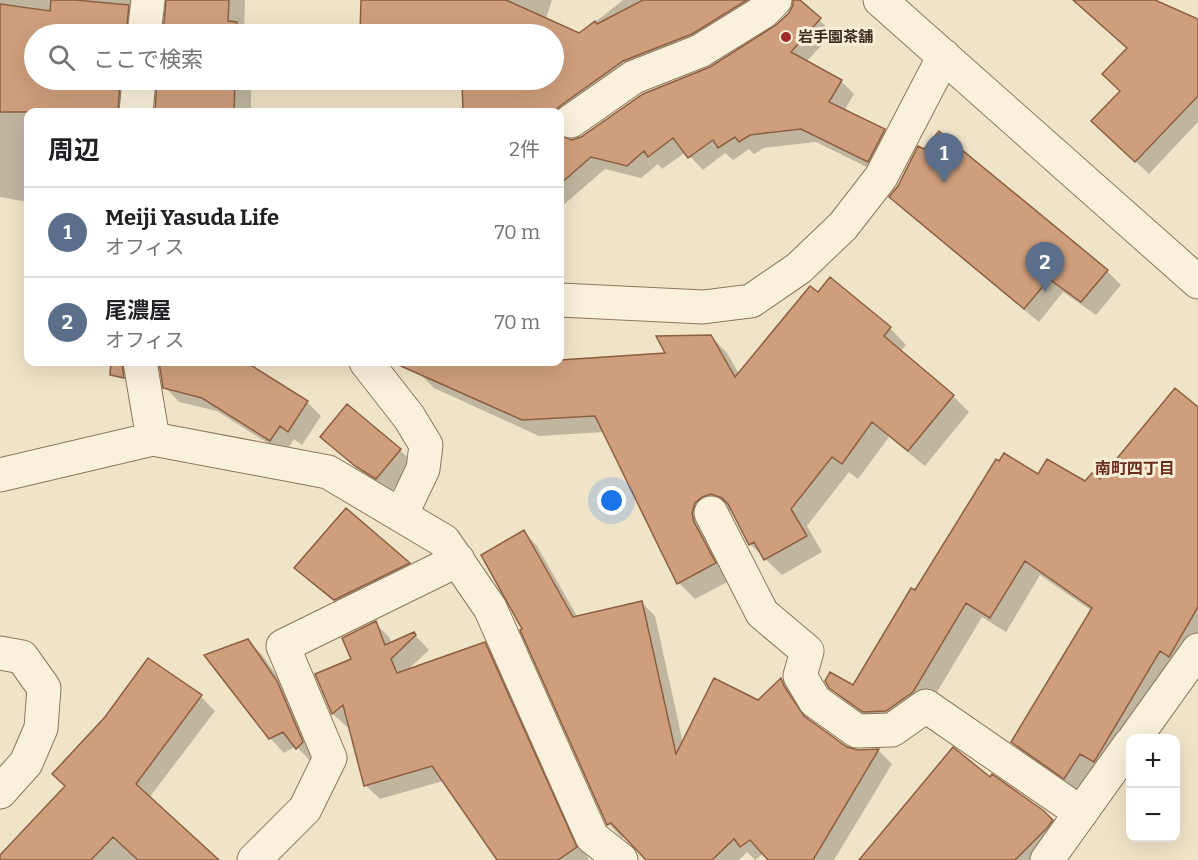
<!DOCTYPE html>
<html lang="ja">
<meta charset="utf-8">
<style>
:root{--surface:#fff;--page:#f6f6f6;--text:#202124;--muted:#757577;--line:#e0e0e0;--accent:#ea580c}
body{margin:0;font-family:Bitter,"Noto Sans JP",serif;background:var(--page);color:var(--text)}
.controls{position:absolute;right:18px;bottom:18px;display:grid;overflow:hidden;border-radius:12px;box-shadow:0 6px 24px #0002}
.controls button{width:54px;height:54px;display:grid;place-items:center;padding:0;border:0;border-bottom:2px solid var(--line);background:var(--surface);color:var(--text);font:30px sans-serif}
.you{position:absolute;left:612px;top:501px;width:21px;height:21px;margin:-15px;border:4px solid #fff;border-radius:50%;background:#1a73e8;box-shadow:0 0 0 9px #1a73e833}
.badge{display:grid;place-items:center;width:39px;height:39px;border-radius:50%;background:var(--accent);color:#fff;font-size:20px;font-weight:700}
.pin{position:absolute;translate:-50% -50px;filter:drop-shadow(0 2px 3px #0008)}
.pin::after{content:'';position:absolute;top:32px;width:21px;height:18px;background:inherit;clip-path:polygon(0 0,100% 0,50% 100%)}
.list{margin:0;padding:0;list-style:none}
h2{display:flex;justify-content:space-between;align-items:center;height:78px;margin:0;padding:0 24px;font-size:26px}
h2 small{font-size:20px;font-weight:400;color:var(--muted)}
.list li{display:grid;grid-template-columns:39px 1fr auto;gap:18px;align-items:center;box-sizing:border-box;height:90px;padding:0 24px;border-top:2px solid var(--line)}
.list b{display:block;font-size:22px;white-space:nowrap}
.list p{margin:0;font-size:20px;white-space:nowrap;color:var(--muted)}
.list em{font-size:20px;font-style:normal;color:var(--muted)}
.icon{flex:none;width:33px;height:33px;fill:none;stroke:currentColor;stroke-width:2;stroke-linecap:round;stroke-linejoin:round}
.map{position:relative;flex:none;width:1198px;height:860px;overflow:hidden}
.search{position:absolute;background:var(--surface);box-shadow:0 6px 24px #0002;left:24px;top:24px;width:540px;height:66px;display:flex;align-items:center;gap:15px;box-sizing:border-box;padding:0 21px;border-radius:33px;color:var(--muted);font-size:22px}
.panel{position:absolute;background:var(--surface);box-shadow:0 6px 24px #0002;left:24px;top:108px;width:540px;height:258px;border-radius:12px}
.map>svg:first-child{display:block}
.shadow{fill:#0003}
.building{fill:#cf9f7d;stroke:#8d5f41;stroke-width:1.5}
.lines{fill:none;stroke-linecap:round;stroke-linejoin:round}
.minor-casing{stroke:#8d765c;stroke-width:35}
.minor{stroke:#faf1dc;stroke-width:33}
.poi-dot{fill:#9e2a2b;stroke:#f7eed8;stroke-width:2}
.labels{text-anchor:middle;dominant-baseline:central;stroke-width:6;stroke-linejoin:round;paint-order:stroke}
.poi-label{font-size:15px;font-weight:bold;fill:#3d2e20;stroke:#f7eed8;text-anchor:start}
.neighbourhood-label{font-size:16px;font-weight:bold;fill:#6b2e1e;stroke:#f7eed8}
</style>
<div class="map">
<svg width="1198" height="860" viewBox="0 0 1198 860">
<rect width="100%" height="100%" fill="#f0e4c8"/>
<path class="shadow" d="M 0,0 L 156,0 L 143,34 L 34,34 L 34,80 L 147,80 L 134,112 L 28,112 L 28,191 L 27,202 L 0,197 Z
M 168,0 L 245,0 L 244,32 L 247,34 L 164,34 Z
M 363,0 L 453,0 L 452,34 L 362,34 Z
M 495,0 L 552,0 L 541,34 L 485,34 Z
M 623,0 L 775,0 L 567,126 L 565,136 L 566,140 L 573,141 L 711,68 L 777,26 L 789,14 L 794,6 L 794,0 L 798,0 L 833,33 L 806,62 L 841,81 L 854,94 L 844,111 L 884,131 L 897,144 L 881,174 L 816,142 L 764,148 L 754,154 L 749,149 L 733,160 L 725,153 L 703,170 L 686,152 L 662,169 L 658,164 L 641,178 L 605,169 L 560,208 L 560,112 L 465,112 L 464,102 L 471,80 L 527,80 L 519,108 L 541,80 L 554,80 L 554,63 L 576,34 L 579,35 Z
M 1082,0 L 1151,0 L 1198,21 L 1198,122 L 1149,174 L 1106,134 L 1121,91 L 1128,49 Z
M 159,80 L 251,80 L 251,112 L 156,112 Z
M 891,197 L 1107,271 L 1121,285 L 1096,315 L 1063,292 L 1039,322 L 905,211 Z
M 830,279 L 890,328 L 906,345 L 900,352 L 953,396 L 969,412 L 925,466 L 889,437 L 858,479 L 849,472 L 807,526 L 822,552 L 782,575 L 750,544 L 733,511 L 720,512 L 731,580 L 695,599 L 679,583 L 604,432 L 539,436 L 434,388 L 418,372 L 421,362 L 551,362 L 667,355 L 711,336 L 727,353 L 739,374 L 818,294 Z
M 169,362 L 243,362 L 307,402 L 321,416 L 302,445 L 294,439 L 285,454 L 217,411 L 179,402 L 165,387 L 164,381 Z
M 1198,409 L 1198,652 L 1080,792 L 1028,757 L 1013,742 L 1092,611 L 1040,575 L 1006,632 L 982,617 L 928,707 L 879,727 L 846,703 L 830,687 L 853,687 L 915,592 L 1038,476 L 1085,483 L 1100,481 Z
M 322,437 L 400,450 L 414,464 L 391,492 L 371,480 Z
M 346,511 L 423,577 L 349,613 L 310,582 L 296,568 Z
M 524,532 L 537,546 L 578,618 L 641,602 L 655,616 L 683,743 L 758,701 L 781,680 L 795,694 L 797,701 L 812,724 L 846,748 L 857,751 L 879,751 L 892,764 L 834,860 L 770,860 L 764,853 L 755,860 L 747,852 L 739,860 L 648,860 L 625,836 L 622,838 L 609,824 L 522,630 Z
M 375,623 L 389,637 L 392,643 L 414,634 L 429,650 L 405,672 L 484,644 L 498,658 L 589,860 L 499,860 L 443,781 L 380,799 L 365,785 L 350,725 L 347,727 L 333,714 L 317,674 L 353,660 Z
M 248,641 L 262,655 L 291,696 L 316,757 L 311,762 L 296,746 L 284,753 L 270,738 Z
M 148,660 L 201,697 L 215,711 L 149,798 L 217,860 L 25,860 L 67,786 Z
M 990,780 L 1044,812 L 1065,834 L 1042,860 L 861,860 Z"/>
<path class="building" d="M 51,0 L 75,0 L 129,5 L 126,34 L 34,34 L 34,80 L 120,80 L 118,112 L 0,112 L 0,4 L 50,11 Z
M 166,0 L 229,0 L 228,21 L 237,22 L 236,34 L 163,34 Z
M 361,0 L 506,0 L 579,33 L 595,21 L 597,24 L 643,0 L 747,0 L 692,34 L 623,61 L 560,106 L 554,112 L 463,112 L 462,80 L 554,80 L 554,34 L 360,34 Z
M 793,0 L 800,0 L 821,18 L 791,52 L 842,80 L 829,102 L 885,129 L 868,162 L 801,129 L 750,135 L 739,142 L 735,137 L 718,148 L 713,140 L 688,158 L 673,138 L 648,157 L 644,151 L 627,166 L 591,157 L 560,184 L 560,135 L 572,140 L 581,137 L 643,94 L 710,67 L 776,25 L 789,13 L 793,5 Z
M 1073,0 L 1155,0 L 1198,19 L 1198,96 L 1135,162 L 1091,121 L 1120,91 L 1102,74 L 1127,48 Z
M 157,80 L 235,80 L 234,112 L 155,112 Z
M 939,131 L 1108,270 L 1081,302 L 1049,279 L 1024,309 L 889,197 L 898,186 L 918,146 L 924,149 Z
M 830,277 L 891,327 L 884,336 L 954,395 L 908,451 L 872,422 L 842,464 L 832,457 L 791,509 L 807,536 L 764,560 L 754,542 L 749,545 L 728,504 L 722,498 L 711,494 L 702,497 L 695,503 L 692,513 L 694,522 L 716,563 L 677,584 L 595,416 L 522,420 L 392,362 L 560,362 L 560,360 L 665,353 L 656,336 L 711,335 L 735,377 L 810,286 L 818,292 Z
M 111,362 L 122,362 L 124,378 L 110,375 Z
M 159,362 L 246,362 L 308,401 L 288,432 L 280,426 L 270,441 L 202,398 L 163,388 Z
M 1175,388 L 1198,407 L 1198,607 L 1169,657 L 1160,651 L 1094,762 L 1080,754 L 1064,779 L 1011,742 L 1092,608 L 1025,561 L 990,618 L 966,603 L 913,692 L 886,711 L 863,712 L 829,688 L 825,681 L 830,672 L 853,685 L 911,588 L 915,590 L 996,459 L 999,461 L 1004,453 L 1038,474 L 1047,459 L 1085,481 L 1092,473 L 1100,479 Z
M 347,404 L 401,449 L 376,479 L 355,466 L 320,437 Z
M 346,508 L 410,563 L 334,600 L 294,568 Z
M 524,530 L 573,617 L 642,601 L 676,754 L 714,678 L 758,700 L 781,678 L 784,686 L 804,716 L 847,747 L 858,750 L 879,749 L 813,860 L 768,860 L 750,840 L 740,847 L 734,839 L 712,860 L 646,860 L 611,823 L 607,825 L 520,630 L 522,629 L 481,555 Z
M 376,621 L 385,645 L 414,632 L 416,635 L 391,659 L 397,673 L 485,642 L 577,847 L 558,860 L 497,860 L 432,766 L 364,786 L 343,705 L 332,714 L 315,674 L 351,659 L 342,638 Z
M 248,639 L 277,681 L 303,742 L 296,749 L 283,732 L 269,739 L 204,655 Z
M 148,658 L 202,695 L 136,784 L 219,860 L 138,860 L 113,837 L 91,860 L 0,860 L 0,855 L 65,786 L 52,774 L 105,717 Z
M 953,747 L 990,777 L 992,774 L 1044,811 L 1053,820 L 1047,828 L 1015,860 L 859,860 Z"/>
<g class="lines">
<defs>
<path id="minor" d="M 880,0 L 1198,282
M 144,34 L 148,0
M 136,112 L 139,80
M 571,121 L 634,77 L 700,51 L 763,12 L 775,0
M 560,300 L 703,307 L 751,301 L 799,268 L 843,226 L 881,177 L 944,56
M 140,362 L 153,439
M 366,362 L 409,417 L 426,445 L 423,469 L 401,515
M 0,475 L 153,439 L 328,472 L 444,541 L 490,608 L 592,837 L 621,860
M 711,513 L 762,613 L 807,651 L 800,676 L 815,701 L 857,731 L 892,730 L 926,706 L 1081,813
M 0,653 L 22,657 L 44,688 L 41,728 L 26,763 L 0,792
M 1135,738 L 1198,650
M 254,860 L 305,809 L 330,758 L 283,646 L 458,560
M 1047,860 L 1130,744"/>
</defs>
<use href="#minor" class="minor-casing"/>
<use href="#minor" class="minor"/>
</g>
<circle class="poi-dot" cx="786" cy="37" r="6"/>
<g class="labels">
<g class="poi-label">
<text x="798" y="37">岩手園茶舗</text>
</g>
<g class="neighbourhood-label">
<text x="1135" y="468">南町四丁目</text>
</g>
</g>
</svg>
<div class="controls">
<button>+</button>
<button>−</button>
</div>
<div class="you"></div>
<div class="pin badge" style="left:944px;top:183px;background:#5c6f8a">1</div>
<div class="pin badge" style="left:1045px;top:292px;background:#5c6f8a">2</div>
<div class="search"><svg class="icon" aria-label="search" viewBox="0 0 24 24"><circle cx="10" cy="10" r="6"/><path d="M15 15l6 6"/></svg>ここで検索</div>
<section class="panel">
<h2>周辺<small>2件</small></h2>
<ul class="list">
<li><span class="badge" style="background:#5c6f8a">1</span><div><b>Meiji Yasuda Life</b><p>オフィス</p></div><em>70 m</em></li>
<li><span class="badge" style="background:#5c6f8a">2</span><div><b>尾濃屋</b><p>オフィス</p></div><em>70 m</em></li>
</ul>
</section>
</div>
